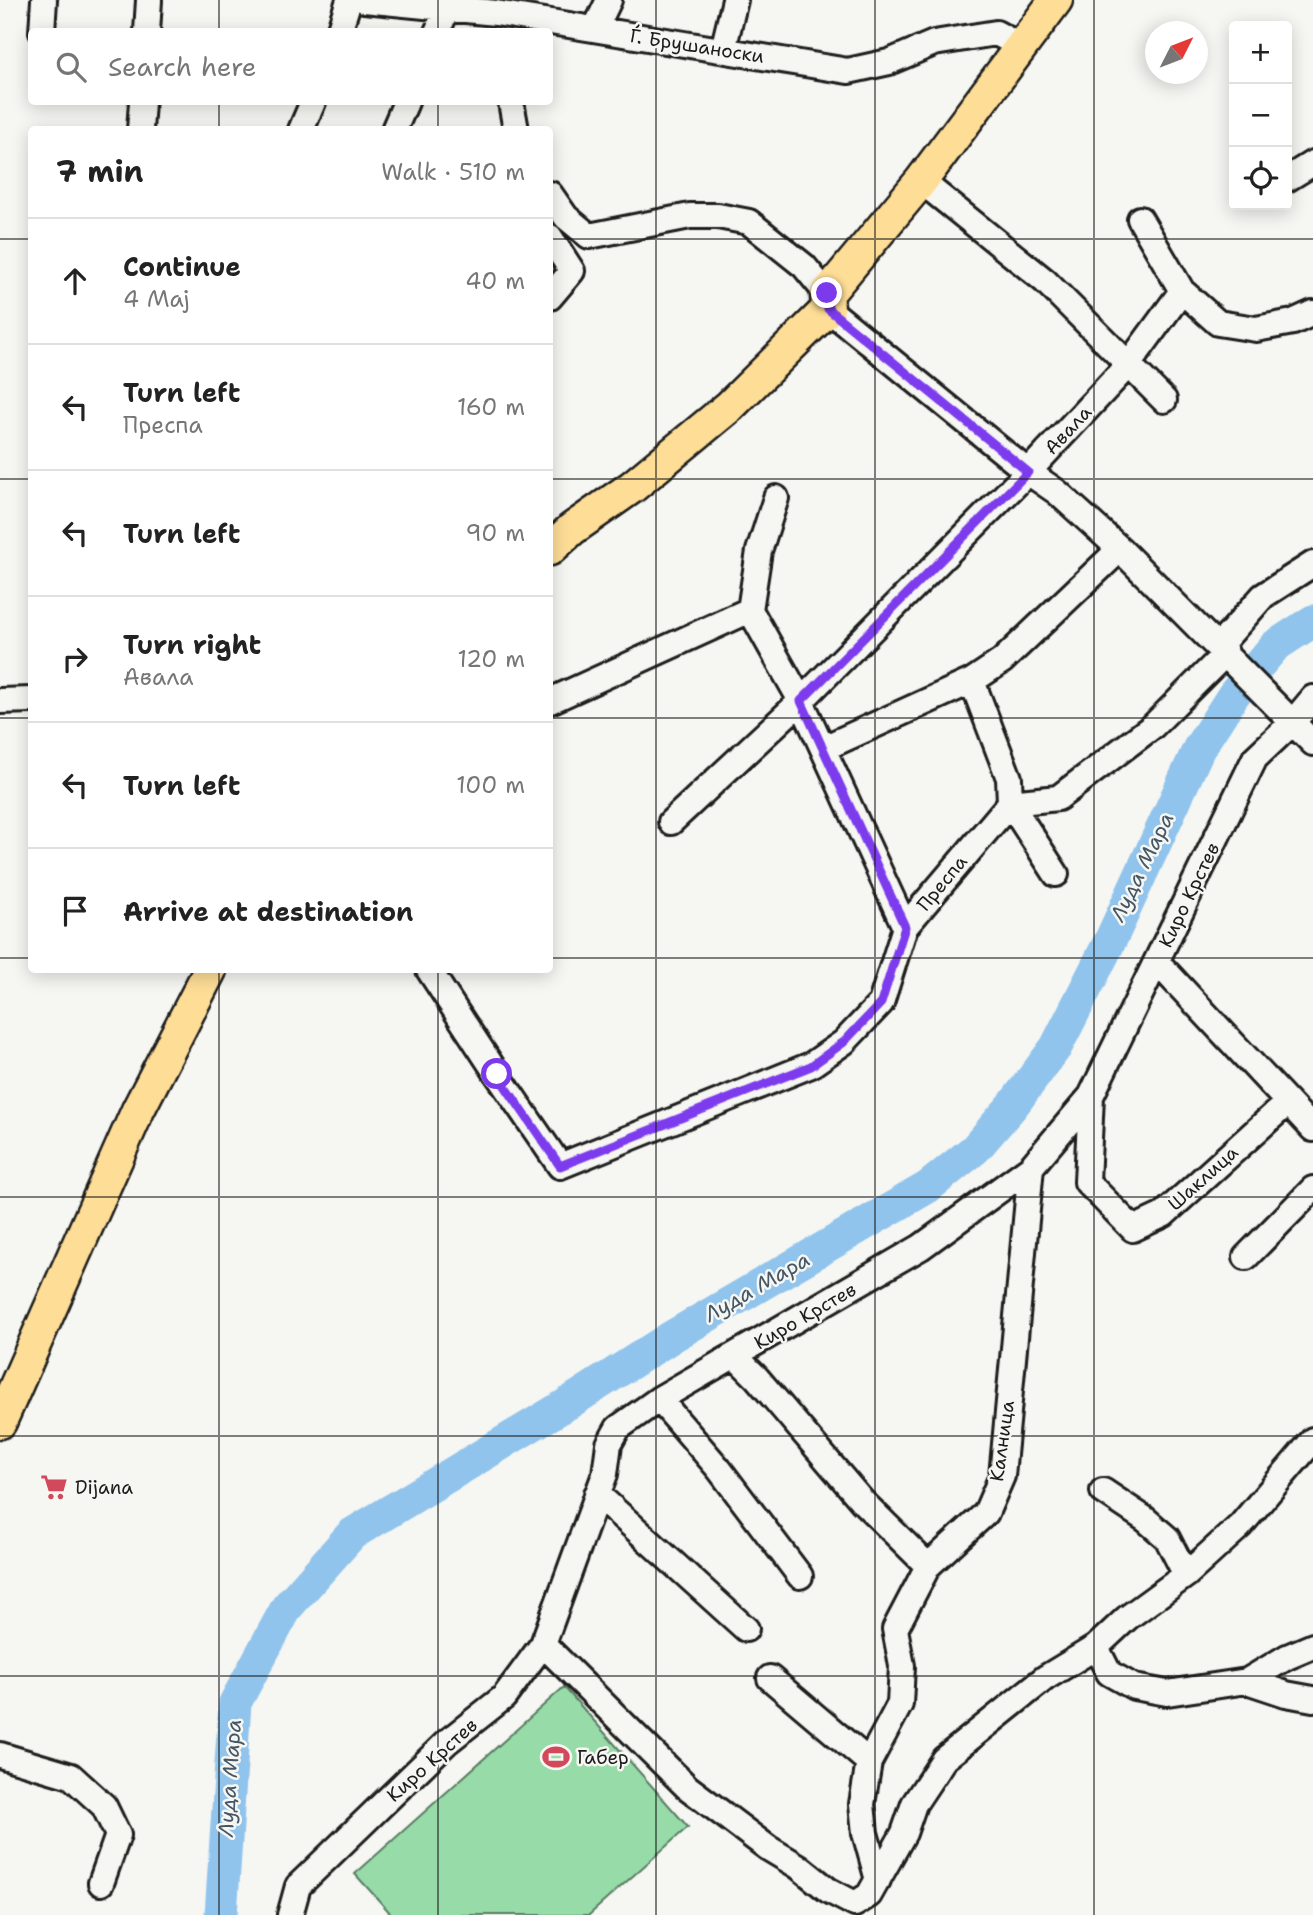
<!DOCTYPE html>
<meta charset="utf-8">
<style>
:root{--surface:#fff;--page:#f2f2f2;--text:#222;--muted:#767676;--line:#e0e0e0}
body{margin:0;font-family:"Shantell Sans",sans-serif;background:var(--page);color:var(--text)}
.controls{position:absolute;right:21px;top:21px;display:grid;overflow:hidden;border-radius:7px;box-shadow:0 4px 18px #0003}
.controls button{width:63px;height:63px;display:grid;place-items:center;padding:0;border:0;border-bottom:2px solid var(--line);background:var(--surface);color:var(--text);font:35px sans-serif}
.compass{position:absolute;left:1145px;top:21px;width:63px;height:63px;border-radius:50%;background:var(--surface);box-shadow:0 4px 18px #0003;rotate:48deg}
.stop{position:absolute;width:21px;height:21px;margin:-16px;border:5px solid #7c3aed;border-radius:50%;background:#fff}
.stop.end{background:#7c3aed;border-color:#fff;box-shadow:0 2px 7px #0008}
.list{margin:0;padding:0;list-style:none}
h2{display:flex;justify-content:space-between;align-items:center;height:91px;margin:0;padding:0 28px;font-size:30px}
h2 small{font-size:23px;font-weight:400;color:var(--muted)}
.list li{display:grid;grid-template-columns:46px 1fr auto;gap:21px;align-items:center;box-sizing:border-box;height:126px;padding:0 28px;border-top:2px solid var(--line)}
.list b{display:block;font-size:26px;white-space:nowrap}
.list p{margin:0;font-size:23px;white-space:nowrap;color:var(--muted)}
.list em{font-size:23px;font-style:normal;color:var(--muted)}
.icon{flex:none;width:38px;height:38px;fill:none;stroke:currentColor;stroke-width:2;stroke-linecap:round;stroke-linejoin:round}
.map{position:relative;flex:none;width:1313px;height:1915px;overflow:hidden}
.search{position:absolute;background:var(--surface);box-shadow:0 4px 18px #0003;left:28px;top:28px;width:525px;height:77px;display:flex;align-items:center;gap:18px;box-sizing:border-box;padding:0 24px;border-radius:7px;color:var(--muted);font-size:26px}
.panel{position:absolute;background:var(--surface);box-shadow:0 4px 18px #0003;left:28px;top:126px;width:525px;height:847px;border-radius:7px}
.map>svg:first-child{display:block}
.green{fill:#96dba8;stroke:#597c62;stroke-width:2}
.lines{fill:none;stroke-linecap:round;stroke-linejoin:round}
.river{stroke:#90c4ed;stroke-width:33}
.minor-casing{stroke:#1c1c1c;stroke-width:30}
.major-casing{stroke:#1c1c1c;stroke-width:37}
.minor{stroke:#f6f6f2;stroke-width:24}
.major{stroke:#fedd96;stroke-width:32}
.route{stroke:#7c3aed;stroke-width:9}
.grid{fill:none;stroke:#1c1c1c;stroke-width:2;stroke-opacity:0.55}
.labels{text-anchor:middle;dominant-baseline:central;stroke-width:5;stroke-linejoin:round;paint-order:stroke}
.street-label{font-size:19px;fill:#1c1c1c;stroke:#f6f6f2}
.poi-label{font-size:19px;fill:#1c1c1c;stroke:#f6f6f2;text-anchor:start}
.water-label{font-size:21px;font-style:italic;fill:#455765;stroke:#f6f6f2}
</style>
<div class="map">
<svg width="1313" height="1915" viewBox="0 0 1313 1915">
<rect width="100%" height="100%" fill="#f6f6f2"/>
<filter id="ink" filterUnits="userSpaceOnUse"><feTurbulence type="fractalNoise" baseFrequency=".0143" numOctaves="2"/><feDisplacementMap in="SourceGraphic" scale="14" xChannelSelector="R" yChannelSelector="G"/><feConvolveMatrix kernelMatrix="1 2 1 2 8 2 1 2 1" color-interpolation-filters="sRGB"/></filter>
<g filter="url(#ink)">
<path class="green" d="M 564,1687 L 688,1827 L 589,1915 L 392,1915 L 355,1874 Z"/>
<g class="lines">
<path class="river" d="M 221,1915 L 235,1703 L 287,1607 L 352,1534 L 567,1404 L 673,1336 L 928,1187 L 975,1149 L 1013,1105 L 1056,1047 L 1112,937 L 1199,748 L 1234,694 L 1275,646 L 1313,621"/>
<defs>
<path id="minor" d="M 364,0 L 496,13 L 848,71 L 889,62 L 934,43 L 996,33 L 1022,47
M 595,29 L 609,0
M 42,32 L 44,0
M 147,32 L 149,0
M 339,32 L 349,0
M 437,32 L 451,0
M 723,50 L 735,0
M 511,102 L 516,130
M 140,130 L 142,102
M 301,130 L 313,102
M 394,130 L 406,102
M 1287,179 L 1313,163
M 921,181 L 1045,281 L 1164,400
M 550,194 L 566,217 L 589,236 L 690,216 L 718,216 L 749,222 L 804,266 L 827,294
M 1140,219 L 1182,291 L 1218,323 L 1256,329 L 1293,322 L 1313,313
M 550,237 L 572,271 L 550,297
M 828,309 L 1028,472 L 1057,492 L 1120,549 L 1313,743
M 776,498 L 759,551 L 750,610 L 801,701 L 905,927
M 1219,646 L 1263,596 L 1313,564
M 972,681 L 1009,778 L 1010,803 L 1056,874
M 0,701 L 32,700
M 550,701 L 750,610
M 824,748 L 972,681 L 1002,661 L 1120,549
M 671,822 L 801,701 L 1028,472 L 1128,365 L 1182,291
M 1157,962 L 1313,1129
M 429,970 L 497,1074 L 560,1166 L 811,1065 L 844,1042 L 881,1003 L 905,927 L 1010,803 L 1058,798 L 1153,726 L 1226,653
M 1091,1096 L 1087,1182 L 1133,1229 L 1163,1215 L 1288,1102
M 1246,1257 L 1313,1189
M 735,1356 L 757,1378 L 862,1501 L 928,1566
M 659,1399 L 719,1469 L 800,1576
M 1103,1491 L 1145,1519 L 1167,1538 L 1186,1575
M 597,1494 L 746,1629
M 543,1644 L 687,1787 L 768,1848 L 798,1866 L 828,1890 L 855,1904 L 869,1895 L 904,1833 L 914,1804 L 944,1759 L 1045,1678 L 1096,1647 L 1127,1618 L 1186,1575 L 1240,1526 L 1313,1440
M 1096,1647 L 1109,1673 L 1134,1687 L 1167,1693 L 1247,1681 L 1286,1694 L 1313,1699
M 770,1678 L 869,1762
M 1247,1681 L 1287,1657 L 1313,1646
M 0,1755 L 71,1776 L 104,1806 L 118,1835 L 101,1883
M 878,1880 L 865,1833 L 862,1804 L 869,1762 L 900,1704 L 902,1666 L 895,1629 L 928,1566 L 986,1513 L 1002,1476 L 1031,1167
M 290,1915 L 298,1886 L 447,1742 L 504,1697 L 543,1644 L 605,1474 L 609,1444 L 618,1428 L 659,1399 L 921,1247 L 1031,1167 L 1091,1096 L 1255,758 L 1293,722 L 1313,698"/>
<path id="major" d="M 550,549 L 572,529 L 632,487 L 730,406 L 828,309 L 827,294 L 921,181 L 1056,0
M 0,1422 L 138,1110 L 210,970"/>
</defs>
<use href="#minor" class="minor-casing"/>
<use href="#major" class="major-casing"/>
<use href="#minor" class="minor"/>
<use href="#major" class="major"/>
</g>
</g>
<g class="lines" filter="url(#ink)">
<path class="route" d="M 497,1074 L 560,1166 L 811,1066 L 844,1042 L 881,1003 L 905,927 L 801,701 L 1028,472 L 828,309 L 827,293"/>
</g>
<path class="grid" d="M 219,0 L 219,32M 438,0 L 438,32M 656,0 L 656,1915M 875,0 L 875,1915M 1094,0 L 1094,1915M 219,102 L 219,130M 438,102 L 438,130M 0,239 L 32,239M 550,239 L 1313,239M 0,479 L 32,479M 550,479 L 1313,479M 0,718 L 32,718M 550,718 L 1313,718M 0,958 L 32,958M 550,958 L 1313,958M 219,970 L 219,1915M 438,970 L 438,1915M 0,1197 L 1313,1197M 0,1436 L 1313,1436M 0,1676 L 1313,1676"/>
<defs>
<symbol id="supermarket-bare" viewBox="-9 -9 18 18"><path d="M-6-5.5h2.5l.6 2H6L4.5 2H-2.5L-4.4-4H-6ZM-1.5 3.2a1.3 1.3 0 1 0 .1 0ZM3 3.2a1.3 1.3 0 1 0 .1 0Z" fill="#d1495b" stroke="#f6f6f2" stroke-width="2.5" paint-order="stroke"/></symbol>
<symbol id="stadium-bare" viewBox="-9 -9 18 18"><path d="M0-5a6.5 5 0 1 0 0 10a6.5 5 0 1 0 0-10ZM-3.5-1.8h7v3.6h-7Z" fill="#d1495b" stroke="#f6f6f2" stroke-width="2.5" paint-order="stroke"/></symbol>
</defs>
<g fill-rule="evenodd">
<use href="#supermarket-bare" x="35" y="1468" width="38" height="38"/>
<use href="#stadium-bare" x="537" y="1738" width="38" height="38"/>
</g>
<g class="labels">
<g class="street-label">
<text transform="translate(697 46) rotate(9)">Ѓ. Брушаноски</text>
<text transform="translate(1068 430) rotate(-47)">Авала</text>
<text transform="translate(942 883) rotate(-50)">Преспа</text>
<text transform="translate(1189 895) rotate(-64)">Киро Крстев</text>
<text transform="translate(1203 1178) rotate(-42)">Шаклица</text>
<text transform="translate(805 1316) rotate(-30)">Киро Крстев</text>
<text transform="translate(1002 1441) rotate(-82)">Калница</text>
<text transform="translate(432 1760) rotate(-42)">Киро Крстев</text>
</g>
<g class="poi-label">
<text x="75" y="1487">Dijana</text>
<text x="577" y="1757">Габер</text>
</g>
<g class="water-label">
<text transform="translate(1142 867) rotate(-64)">Луда Мара</text>
<text transform="translate(757 1287) rotate(-30)">Луда Мара</text>
<text transform="translate(230 1778) rotate(-86)">Луда Мара</text>
</g>
</g>
</svg>
<div class="controls">
<button>+</button>
<button>−</button>
<button><svg class="icon" aria-label="locate" viewBox="0 0 24 24"><circle cx="12" cy="12" r="6"/><path d="M12 2v4M12 18v4M2 12h4M18 12h4"/></svg></button>
</div>
<svg class="compass" viewBox="-18 -18 36 36"><path d="M0-13l5 13h-10z" fill="#e53935"/><path d="M0 13l5-13h-10z" fill="#767676"/></svg>
<div class="stop" style="left:497px;top:1074px"></div>
<div class="stop end" style="left:827px;top:293px"></div>
<div class="search"><svg class="icon" aria-label="search" viewBox="0 0 24 24"><circle cx="10" cy="10" r="6"/><path d="M15 15l6 6"/></svg>Search here</div>
<section class="panel">
<h2>7 min<small>Walk · 510 m</small></h2>
<ul class="list">
<li><svg class="icon" aria-label="ahead" viewBox="0 0 24 24"><path d="M12 20V5M6 11l6-6 6 6"/></svg><div><b>Continue</b><p>4 Мај</p></div><em>40 m</em></li>
<li><svg class="icon" aria-label="left" viewBox="0 0 24 24"><path d="M17 20v-9H6M10 6l-5 5 5 5"/></svg><div><b>Turn left</b><p>Преспа</p></div><em>160 m</em></li>
<li><svg class="icon" aria-label="left" viewBox="0 0 24 24"><path d="M17 20v-9H6M10 6l-5 5 5 5"/></svg><div><b>Turn left</b></div><em>90 m</em></li>
<li><svg class="icon" aria-label="right" viewBox="0 0 24 24"><path d="M7 20v-9h11M14 6l5 5-5 5"/></svg><div><b>Turn right</b><p>Авала</p></div><em>120 m</em></li>
<li><svg class="icon" aria-label="left" viewBox="0 0 24 24"><path d="M17 20v-9H6M10 6l-5 5 5 5"/></svg><div><b>Turn left</b></div><em>100 m</em></li>
<li><svg class="icon" aria-label="arrive" viewBox="0 0 24 24"><path d="M6 21V4h12l-3 4 3 4H6"/></svg><div><b>Arrive at destination</b></div></li>
</ul>
</section>
</div>
